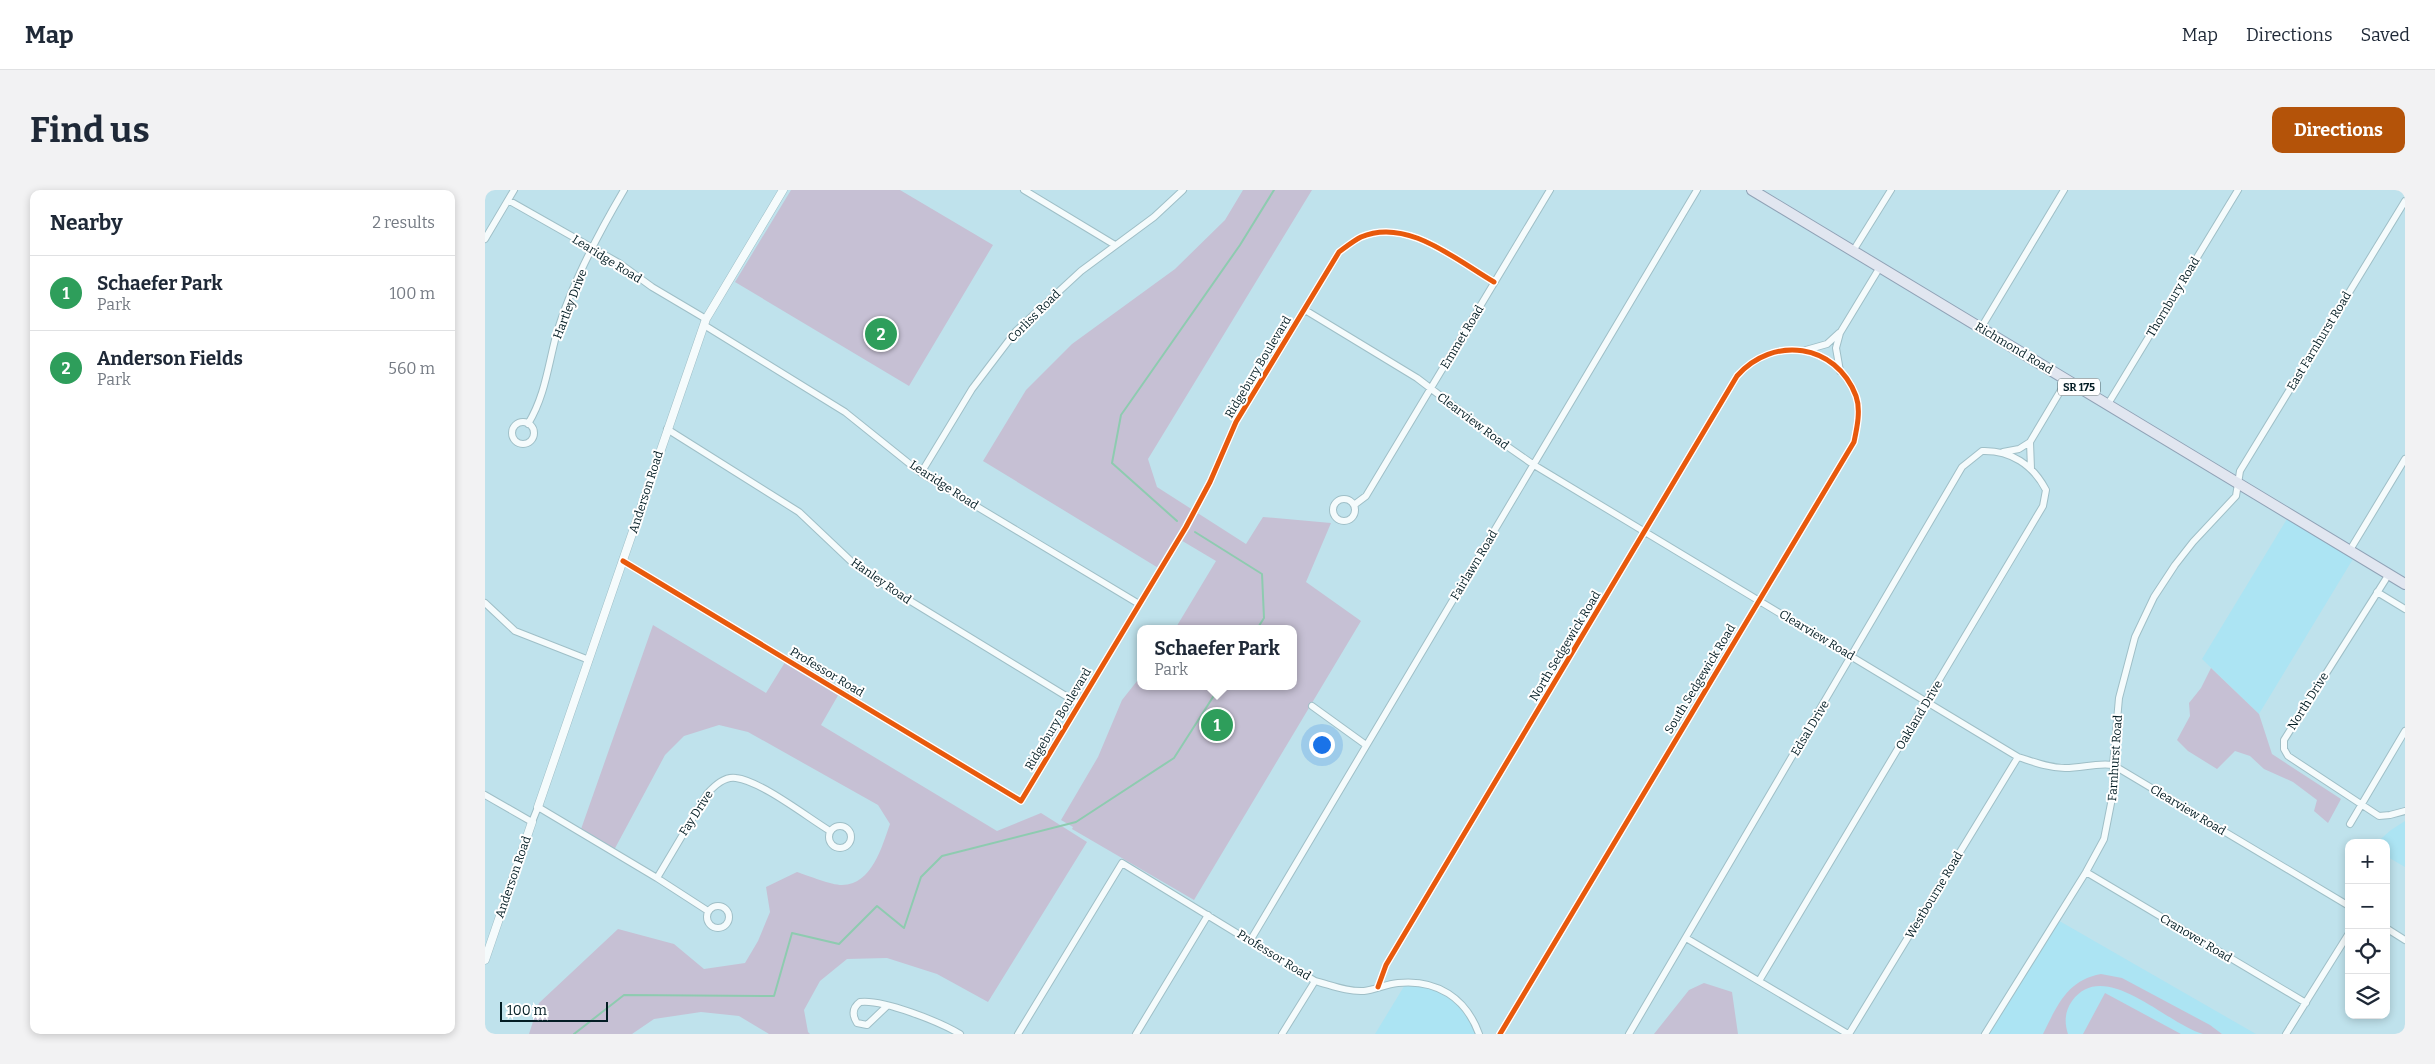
<!DOCTYPE html>
<meta charset="utf-8">
<style>
:root{--surface:#fff;--page:#f2f2f3;--text:#1f2937;--muted:#747a83;--line:#e0e1e3;--accent:#b45309}
body{margin:0;font-family:Bitter,serif;background:var(--page);color:var(--text)}
.controls{position:absolute;right:15px;bottom:15px;display:grid;overflow:hidden;border-radius:10px;box-shadow:0 2px 8px #0003}
.controls button{width:45px;height:45px;display:grid;place-items:center;padding:0;border:0;border-bottom:1px solid var(--line);background:var(--surface);color:var(--text);font:25px sans-serif}
.scale{position:absolute;left:15px;bottom:12px;width:108px;box-sizing:border-box;padding-left:5px;border:2px solid #031d24;border-top:0;font-size:14px;line-height:18px;white-space:nowrap;color:#031d24;-webkit-text-stroke:4px #fff;paint-order:stroke}
.you{position:absolute;left:836px;top:554px;width:18px;height:18px;margin:-12px;border:4px solid #fff;border-radius:50%;background:#1a73e8;box-shadow:0 0 0 8px #1a73e833}
.badge{display:grid;place-items:center;width:32px;height:32px;border-radius:50%;background:var(--accent);color:#fff;font-size:16px;font-weight:700}
.pin{position:absolute;translate:-50% -50%;border:2px solid #fff;box-shadow:0 1px 5px #0006}
.popup{position:absolute;left:652px;top:435px;width:160px;height:65px;box-sizing:border-box;display:grid;place-content:center;border-radius:10px;background:var(--surface);filter:drop-shadow(0 1px 4px #0005);font-size:16px;white-space:nowrap;color:var(--muted)}
.popup b{font-size:19px;color:var(--text)}
.popup::after{content:'';position:absolute;left:50%;top:100%;margin-left:-10px;border:10px solid transparent;border-top-color:var(--surface)}
.list{margin:0;padding:0;list-style:none}
h2{display:flex;justify-content:space-between;align-items:center;height:65px;margin:0;padding:0 20px;font-size:21px}
h2 small{font-size:16px;font-weight:400;color:var(--muted)}
.list li{display:grid;grid-template-columns:32px 1fr auto;gap:15px;align-items:center;box-sizing:border-box;height:75px;padding:0 20px;border-top:1px solid var(--line)}
.list b{display:block;font-size:19px;white-space:nowrap}
.list p{margin:0;font-size:16px;white-space:nowrap;color:var(--muted)}
.list em{font-size:16px;font-style:normal;color:var(--muted)}
.icon{flex:none;width:28px;height:28px;fill:none;stroke:currentColor;stroke-width:2;stroke-linecap:round;stroke-linejoin:round}
.map{position:relative;flex:none;width:1920px;height:844px;overflow:hidden;border-radius:10px}
header{display:flex;align-items:center;gap:30px;box-sizing:border-box;height:70px;padding:0 25px;background:var(--surface);border-bottom:1px solid var(--line)}
header strong{font-size:24px}
nav{display:flex;gap:28px;margin-inline-start:auto;font-size:18px}
.intro{display:flex;align-items:center;justify-content:space-between;box-sizing:border-box;height:120px;padding:0 30px}
h1{margin:0;font-size:35px}
.button{padding:12px 22px;border-radius:10px;background:var(--accent);color:#fff;font-size:18px;font-weight:700}
main{display:flex;gap:30px;padding:0 30px}
aside{flex:1;background:var(--surface);border-radius:10px;box-shadow:0 2px 8px #0003}
.map>svg:first-child{display:block}
.built{fill:#ace4f3}
.green{fill:#c6c0d4}
.lines{fill:none;stroke-linecap:round;stroke-linejoin:round}
.stream{stroke:#8ecbb0;stroke-width:2}
.minor-casing{stroke:#9fbfc7;stroke-width:8}
.tertiary-casing{stroke:#9fbfc7;stroke-width:9}
.primary-casing{stroke:#90a2b6;stroke-width:12}
.minor{stroke:#f5fbfc;stroke-width:6}
.tertiary{stroke:#f5fbfc;stroke-width:8}
.primary{stroke:#e1e6f0;stroke-width:10}
.cycleway-casing{stroke:#fff;stroke-width:8}
.cycleway{stroke:#e8590c;stroke-width:5}
.labels{text-anchor:middle;dominant-baseline:central;stroke-width:4;stroke-linejoin:round;paint-order:stroke}
.shield{fill:#fff;stroke:#4f6166;stroke-width:1}
.shield-label{font-size:11px;font-weight:bold;fill:#031d24}
.street-label{font-size:12px;fill:#031d24;stroke:#fff}
</style>
<header>
<strong>Map</strong>
<nav><a>Map</a><a>Directions</a><a>Saved</a></nav>
</header>
<div class="intro"><h1>Find us</h1><a class="button">Directions</a></div>
<main>
<aside>
<h2>Nearby<small>2 results</small></h2>
<ul class="list">
<li><span class="badge" style="background:#2e9e5b">1</span><div><b>Schaefer Park</b><p>Park</p></div><em>100 m</em></li>
<li><span class="badge" style="background:#2e9e5b">2</span><div><b>Anderson Fields</b><p>Park</p></div><em>560 m</em></li>
</ul>
</aside>
<div class="map">
<svg width="1920" height="844" viewBox="0 0 1920 844">
<rect width="100%" height="100%" fill="#bfe2ec"/>
<path class="built" d="M 1805,324 L 1871,364 L 1774,524 L 1717,469 Z
M 1920,631 L 1920,677 L 1901,666 L 1901,653 L 1891,653 L 1906,640 Z
M 1571,729 L 1771,844 L 1500,844 Z
M 921,793 L 942,794 L 978,814 L 994,844 L 890,844 Z"/>
<path class="green" d="M 306,0 L 415,0 L 508,55 L 424,196 L 250,92 Z
M 758,0 L 827,0 L 663,269 L 672,297 L 761,354 L 778,327 L 846,333 L 821,392 L 876,431 L 709,710 L 587,639 L 588,637 L 576,630 L 613,567 L 637,510 L 656,486 L 656,496 L 808,496 L 808,439 L 690,439 L 731,371 L 694,349 L 675,379 L 498,271 L 541,200 L 587,154 L 690,79 L 740,30 Z
M 168,435 L 281,503 L 302,469 L 355,502 L 336,535 L 512,641 L 556,623 L 602,652 L 503,812 L 452,784 L 402,768 L 362,769 L 335,791 L 319,820 L 323,842 L 325,844 L 284,844 L 254,826 L 216,822 L 169,829 L 147,844 L 44,844 L 54,813 L 133,739 L 189,754 L 219,779 L 260,773 L 273,751 L 285,722 L 281,697 L 312,682 C 324,686 346,695 357,695 C 387,695 397,656 405,634 L 393,615 L 263,542 L 234,535 L 199,546 L 180,565 L 128,662 L 95,642 Z
M 1726,478 L 1774,524 L 1787,564 L 1856,609 L 1843,633 L 1829,621 L 1832,610 L 1808,592 L 1779,579 L 1765,566 L 1750,561 L 1732,579 L 1703,561 L 1692,550 L 1705,526 L 1704,513 L 1716,498 Z
M 1616,784 L 1637,788 L 1725,835 L 1737,844 C 1731,844 1723,844 1718,844 C 1683,835 1619,766 1587,811 C 1580,821 1579,832 1583,844 L 1558,844 C 1572,816 1582,790 1616,784 Z
M 1219,793 L 1247,802 L 1253,844 L 1169,844 L 1204,800 Z
M 1620,803 L 1696,844 L 1598,844 Z"/>
<g class="lines">
<path class="stream" d="M 692,331 L 627,273 L 636,225 L 755,55 L 789,0
M 710,342 L 777,384 L 779,428 L 772,439
M 89,844 L 139,805 L 289,806 L 307,743 L 354,754 L 392,716 L 419,738 L 436,687 L 457,666 L 591,632 L 689,568 L 735,496"/>
<defs>
<path id="minor" d="M 539,0 L 630,55
M 23,10 L 134,73 L 167,97 L 221,129
M 0,49 L 29,0
M 1368,61 L 1406,0
M 820,120 L 932,188 L 1016,252 L 1049,275 L 1533,567 C 1549,572 1564,578 1580,578 C 1598,578 1609,573 1628,575 L 1864,716
M 219,135 L 360,222 L 436,283 L 654,414
M 1496,138 L 1579,0
M 1321,160 L 1342,154 L 1354,143
M 1355,181 L 1351,158 L 1355,143 L 1395,77
M 1623,214 L 1753,0
M27 243a11 11 0 1 1 22 0a11 11 0 1 1-22 0Z
M 43,234 C 60,206 63,176 71,146 C 85,97 113,44 139,0
M 182,239 L 314,322 L 370,375 L 396,393 L 594,514
M 1518,262 L 1534,259 L 1545,252
M 1546,279 L 1545,252 L 1582,190
M 436,283 L 487,199 L 531,141 L 596,81 L 669,27 L 698,0
M848 320a11 11 0 1 1 22 0a11 11 0 1 1-22 0Z
M 869,315 L 881,306 L 1065,0
M 1865,360 L 1920,269
M 138,371 L 536,611 L 701,337 L 725,292 L 751,232 L 854,62 C 861,57 868,51 876,47 C 922,27 971,70 1009,92
M 1904,384 L 1799,550 L 1799,559 L 1803,566 L 1894,626 L 1905,625 L 1920,621
M 1892,402 L 1920,419
M 0,413 L 30,441 L 104,470
M 827,516 L 881,555
M 0,605 L 47,632 L 53,617 L 172,688 L 223,721
M 1865,634 L 1920,541
M344 647a11 11 0 1 1 22 0a11 11 0 1 1-22 0Z
M 1601,682 L 1821,813
M 172,688 L 222,604 C 229,596 239,586 251,588 C 276,591 322,627 345,641
M222 727a11 11 0 1 1 22 0a11 11 0 1 1-22 0Z
M 1901,738 L 1920,750
M 1201,748 L 1363,844
M 765,751 L 1212,0
M 893,797 L 901,775 L 1252,186 C 1288,145 1351,153 1371,206 C 1376,220 1372,238 1369,252 L 1015,844
M 402,816 L 382,835 L 372,833 C 367,825 367,818 375,812 C 398,809 455,832 475,844
M 533,844 L 637,673 L 830,791 C 846,795 862,802 879,801 C 890,800 901,794 913,793 C 952,789 981,808 994,844
M 651,844 L 723,725
M 797,844 L 830,791
M 1144,844 L 1477,277 L 1497,261 C 1526,260 1548,275 1561,300 L 1558,316 L 1274,791
M 1364,844 L 1533,567
M 1500,844 L 1601,682 L 1619,649 L 1630,593 L 1628,575 L 1634,508 L 1650,447 L 1669,407 L 1690,375 L 1708,352 L 1751,306 L 1755,281 L 1920,11
M 1801,844 L 1864,743"/>
<path id="tertiary" d="M 53,617 L 221,129 L 298,0
M 0,770 L 47,632"/>
<path id="primary" d="M 1267,0 L 1920,394"/>
</defs>
<use href="#minor" class="minor-casing"/>
<use href="#tertiary" class="tertiary-casing"/>
<use href="#primary" class="primary-casing"/>
<use href="#minor" class="minor"/>
<use href="#tertiary" class="tertiary"/>
<use href="#primary" class="primary"/>
<defs>
<path id="cycleway" d="M 138,371 L 536,611 L 701,337 L 725,292 L 751,232 L 854,62 C 861,57 868,51 876,47 C 922,27 971,70 1009,92
M 893,797 L 901,775 L 1252,186 C 1288,145 1351,153 1371,206 C 1376,220 1372,238 1369,252 L 1015,844"/>
</defs>
<use href="#cycleway" class="cycleway-casing"/>
<use href="#cycleway" class="cycleway"/>
</g>
<g class="labels">
<rect class="shield" x="1573" y="188.5" width="42" height="17" rx="4"/>
<g class="shield-label">
<text x="1594" y="197">SR 175</text>
</g>
<g class="street-label">
<text transform="translate(122 69) rotate(32)">Learidge Road</text>
<text transform="translate(1688 107) rotate(-59)">Thornbury Road</text>
<text transform="translate(85 114) rotate(-69)">Hartley Drive</text>
<text transform="translate(549 126) rotate(-45)">Corliss Road</text>
<text transform="translate(977 147) rotate(-59)">Emmet Road</text>
<text transform="translate(1834 151) rotate(-59)">East Farnhurst Road</text>
<text transform="translate(1529 158) rotate(31)">Richmond Road</text>
<text transform="translate(773 177) rotate(-59)">Ridgebury Boulevard</text>
<text transform="translate(988 231) rotate(37)">Clearview Road</text>
<text transform="translate(459 295) rotate(33)">Learidge Road</text>
<text transform="translate(161 302) rotate(-72)">Anderson Road</text>
<text transform="translate(989 375) rotate(-59)">Fairlawn Road</text>
<text transform="translate(396 391) rotate(35)">Hanley Road</text>
<text transform="translate(1332 445) rotate(31)">Clearview Road</text>
<text transform="translate(1080 456) rotate(-59)">North Sedgewick Road</text>
<text transform="translate(342 482) rotate(31)">Professor Road</text>
<text transform="translate(1215 489) rotate(-59)">South Sedgewick Road</text>
<text transform="translate(1823 511) rotate(-58)">North Drive</text>
<text transform="translate(1434 525) rotate(-59)">Oakland Drive</text>
<text transform="translate(573 529) rotate(-59)">Ridgebury Boulevard</text>
<text transform="translate(1325 538) rotate(-59)">Edsal Drive</text>
<text transform="translate(1630 568) rotate(-86)">Farnhurst Road</text>
<text transform="translate(1703 620) rotate(31)">Clearview Road</text>
<text transform="translate(211 623) rotate(-57)">Fay Drive</text>
<text transform="translate(28 687) rotate(-71)">Anderson Road</text>
<text transform="translate(1449 705) rotate(-59)">Westbourne Road</text>
<text transform="translate(1711 748) rotate(31)">Cranover Road</text>
<text transform="translate(789 765) rotate(32)">Professor Road</text>
</g>
</g>
</svg>
<div class="controls">
<button>+</button>
<button>−</button>
<button><svg class="icon" aria-label="locate" viewBox="0 0 24 24"><circle cx="12" cy="12" r="6"/><path d="M12 2v4M12 18v4M2 12h4M18 12h4"/></svg></button>
<button><svg class="icon" aria-label="layers" viewBox="0 0 24 24"><path d="M12 4l9 5-9 5-9-5zM3 14l9 5 9-5"/></svg></button>
</div>
<div class="scale">100 m</div>
<div class="you"></div>
<div class="pin badge" style="left:732px;top:535px;background:#2e9e5b">1</div>
<div class="popup"><b>Schaefer Park</b>Park</div>
<div class="pin badge" style="left:396px;top:144px;background:#2e9e5b">2</div>
</div>
</main>
